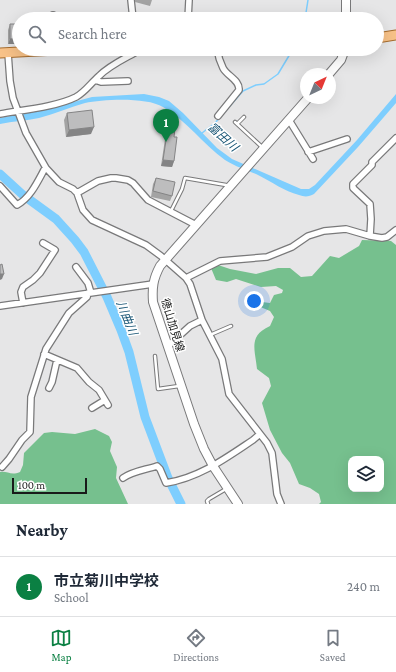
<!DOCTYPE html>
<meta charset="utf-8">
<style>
:root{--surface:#fff;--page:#f2f2f3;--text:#1f2937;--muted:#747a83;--line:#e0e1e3;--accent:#0b8043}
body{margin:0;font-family:"Crimson Pro","Noto Sans JP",serif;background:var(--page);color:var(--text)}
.controls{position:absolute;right:12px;bottom:12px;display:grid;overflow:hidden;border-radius:8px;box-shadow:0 4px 16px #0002}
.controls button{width:36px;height:36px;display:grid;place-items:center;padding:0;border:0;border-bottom:1px solid var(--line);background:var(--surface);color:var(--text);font:20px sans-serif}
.compass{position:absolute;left:300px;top:68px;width:36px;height:36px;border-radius:50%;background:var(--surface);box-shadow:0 4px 16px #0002;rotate:43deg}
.scale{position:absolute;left:12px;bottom:10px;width:75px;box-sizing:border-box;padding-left:4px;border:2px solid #191a1a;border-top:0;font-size:11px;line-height:14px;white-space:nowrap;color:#191a1a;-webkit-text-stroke:3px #fff;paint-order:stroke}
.you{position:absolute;left:254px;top:301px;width:14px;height:14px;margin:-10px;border:3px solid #fff;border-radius:50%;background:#1a73e8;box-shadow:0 0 0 6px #1a73e833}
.badge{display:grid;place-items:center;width:26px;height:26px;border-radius:50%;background:var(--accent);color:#fff;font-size:13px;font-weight:700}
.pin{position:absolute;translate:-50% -33px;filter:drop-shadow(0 1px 2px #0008)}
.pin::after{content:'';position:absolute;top:21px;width:14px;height:12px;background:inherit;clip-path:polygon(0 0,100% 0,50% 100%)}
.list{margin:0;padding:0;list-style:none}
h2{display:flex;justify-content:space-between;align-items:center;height:52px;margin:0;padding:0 16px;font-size:17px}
h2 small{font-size:13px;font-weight:400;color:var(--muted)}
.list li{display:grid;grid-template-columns:26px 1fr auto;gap:12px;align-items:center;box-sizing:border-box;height:60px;padding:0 16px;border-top:1px solid var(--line)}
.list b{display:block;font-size:15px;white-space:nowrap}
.list p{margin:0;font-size:13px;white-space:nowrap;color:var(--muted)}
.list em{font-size:13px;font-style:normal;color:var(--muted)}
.icon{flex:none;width:22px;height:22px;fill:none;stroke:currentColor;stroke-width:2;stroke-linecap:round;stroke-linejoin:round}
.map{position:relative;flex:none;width:396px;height:504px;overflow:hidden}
.search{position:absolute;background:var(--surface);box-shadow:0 4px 16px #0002;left:12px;right:12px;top:12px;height:44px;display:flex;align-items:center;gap:10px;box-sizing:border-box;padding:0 14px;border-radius:22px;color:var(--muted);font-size:15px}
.sheet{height:112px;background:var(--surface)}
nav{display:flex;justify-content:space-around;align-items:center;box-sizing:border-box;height:56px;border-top:1px solid var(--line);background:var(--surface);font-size:11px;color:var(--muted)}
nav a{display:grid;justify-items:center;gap:2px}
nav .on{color:var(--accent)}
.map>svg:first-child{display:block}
.forest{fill:#76c08e;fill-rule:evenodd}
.water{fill:#7ecefe}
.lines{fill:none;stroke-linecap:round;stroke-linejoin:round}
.stream{stroke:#7ecefe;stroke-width:1.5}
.river{stroke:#7ecefe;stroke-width:9}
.lane-casing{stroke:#79797a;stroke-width:4.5}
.street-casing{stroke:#79797a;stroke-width:8}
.secondary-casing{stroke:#79797a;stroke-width:10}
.primary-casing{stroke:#a76d2e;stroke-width:11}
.lane{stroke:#fff;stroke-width:2.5}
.street{stroke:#fff;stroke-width:5.5}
.secondary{stroke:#fff;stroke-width:8}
.primary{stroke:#f8c288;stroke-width:9}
.wall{fill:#a3a3a3}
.shaded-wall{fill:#848485}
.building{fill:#bdbdbe;stroke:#848485}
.labels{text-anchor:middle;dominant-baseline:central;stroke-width:3;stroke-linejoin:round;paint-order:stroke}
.street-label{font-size:11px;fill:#191a1a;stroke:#fff}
.water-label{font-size:12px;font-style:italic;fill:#175474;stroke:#fff}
</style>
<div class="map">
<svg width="396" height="504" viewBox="0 0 396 504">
<rect width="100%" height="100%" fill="#e6e6e7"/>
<path class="forest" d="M 362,240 L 391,241 L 396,245 L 396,504 L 319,504 L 321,502 L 319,494 L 310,488 L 299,484 L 290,463 L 282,453 L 270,430 L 262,403 L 271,386 L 269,378 L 257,369 C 255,349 248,336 270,326 L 274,317 L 270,311 L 258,306 L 257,299 L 262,302 L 270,303 L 274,295 L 282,293 L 283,290 L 276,286 L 261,287 L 236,279 L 227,282 L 216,280 L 211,268 L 218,265 L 230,269 L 256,274 L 278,268 L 290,268 L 301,277 L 312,276 L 330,256 L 339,258 L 359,246 ZM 351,459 L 381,459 L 381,489 L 351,489 Z
M 95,429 L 109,436 L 112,442 L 110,451 L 117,467 L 116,478 L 128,504 L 0,504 L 0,472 C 8,471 11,476 20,472 L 23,465 L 24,453 L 44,433 L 52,432 L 75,434 Z"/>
<path class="water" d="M 144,94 L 159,97 L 169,101 L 183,113 L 217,148 L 232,159 L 301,189 L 309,189 L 315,185 L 357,140 L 396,94 L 396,103 L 358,147 L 314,194 C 309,197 304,197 299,195 C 284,191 272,182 258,175 C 247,170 236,167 225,160 C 203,144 187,121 163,107 C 147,97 104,99 85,103 C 70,107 55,114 39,118 C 26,121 13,121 0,124 L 0,118 L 44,110 L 92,97 Z
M 0,170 L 7,178 L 25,193 L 22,196 L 0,178 Z"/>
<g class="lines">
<path class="stream" d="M 305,19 L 308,0
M 202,133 L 215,123 L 243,91 L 256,85 L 264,84 L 278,74 L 293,49"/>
<path class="river" d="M 0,174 L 23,195 L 56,219 L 75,240 L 84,252 L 107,297 L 121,330 L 129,352 L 145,417 L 168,478 L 181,504"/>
<defs>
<path id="lane" d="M 235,122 L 262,147
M 237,124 L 244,117
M 171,211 L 182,189 L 185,178 L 226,185 L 228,188
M 210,335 L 231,326
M 155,356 L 158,389 L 179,386
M 208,504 L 207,501 L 209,499 L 226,489"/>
<path id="street" d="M 131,0 L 133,19
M 53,15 L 53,19
M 188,19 L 189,0
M 217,49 C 218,55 220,62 223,68 C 227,76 240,80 239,90 L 218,116
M 8,53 L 10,81 L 13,98 L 26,133 L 46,168 L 59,182 L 73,189 L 77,193 L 83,210 L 92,220 L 146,245 L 161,256 L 186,278 L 190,284 L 202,320 L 222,359 L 229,394 L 267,443 L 272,453 L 277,494 L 281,504
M 95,80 L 101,82 L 128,81
M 0,114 C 22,110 56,107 76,97 C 85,92 91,83 99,76 C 110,65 124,59 138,51 L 137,49
M 289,120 L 313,159
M 308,152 L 347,139
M 0,186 L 17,205 C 30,198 37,183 44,170 L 46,168
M 77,193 L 98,181 L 111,178 L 116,178 L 128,180 L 133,183 L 148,200 L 196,225
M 370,236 L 371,219 L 370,204 L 353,188 L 353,184 L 372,165 L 372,162 L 396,138
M 76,267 L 88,283 L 91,293
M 186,278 L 220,261 L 267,257 L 292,247 L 308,236 L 324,231 L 346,229 L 370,236 L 382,238 L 387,237 L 396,230
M 23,303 L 21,292 L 23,287 L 33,280 L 40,273 L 55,250 L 43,243
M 0,306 L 153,284
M 168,346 L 190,326 L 202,320
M 44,354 L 77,368 L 89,382 L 99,390 L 105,400
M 49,388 L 52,382 L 57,360
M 92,408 L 105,400 L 108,405
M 2,467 L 9,459 L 22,440 L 30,432 L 31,397 L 46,349 L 69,313 L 87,297 L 88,293
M 123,478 C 133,471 145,470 157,466 L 160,469 L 166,483 C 199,478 226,458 253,440 L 260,434"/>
<path id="secondary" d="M 346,0 L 346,19
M 329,74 L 341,60 L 345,49
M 238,504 L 213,466 L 204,449 L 194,424 L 153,302 C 152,288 153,279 160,266 L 308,98"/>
<path id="primary" d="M 377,38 L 396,35
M 234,49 L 246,50 L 285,49
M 0,53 L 75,49"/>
</defs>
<use href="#lane" class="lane-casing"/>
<use href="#street" class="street-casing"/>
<use href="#secondary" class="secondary-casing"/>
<use href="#primary" class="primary-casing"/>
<use href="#lane" class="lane"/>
<use href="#street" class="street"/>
<use href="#secondary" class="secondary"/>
<use href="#primary" class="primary"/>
</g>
<path class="wall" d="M 135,0 L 152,0 L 150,6 L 135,2 Z
M 10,24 L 19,24 L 8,44 L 8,30 Z
M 67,113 L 91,134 L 66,137 L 64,120 Z
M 168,127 L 174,137 L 174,161 L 172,167 L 161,166 L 166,132 Z
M 156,178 L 172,196 L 170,201 L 151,197 L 153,184 Z"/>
<path class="shaded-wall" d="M 19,38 L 19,44 L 8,44 L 10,39 Z
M 94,127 L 91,134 L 66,137 L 69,130 Z
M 163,160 L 174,161 L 172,167 L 161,166 Z
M 0,274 L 4,274 L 2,279 L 0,280 Z"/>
<path class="building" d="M 10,24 L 19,24 L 19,38 L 10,39 Z
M 92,110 L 94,127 L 69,130 L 67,113 Z
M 168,127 L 175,128 L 174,137 L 177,137 L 174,161 L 163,160 Z
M 156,178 L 175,182 L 172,196 L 153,191 Z
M 2,264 L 4,274 L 0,274 L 0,265 Z"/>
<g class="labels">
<g class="street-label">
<text transform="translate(173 325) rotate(73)">徳山加見線</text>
</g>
<g class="water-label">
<text transform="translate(223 137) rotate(42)">富田川</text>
<text transform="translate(127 318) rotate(68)">川曲川</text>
</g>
</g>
</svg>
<div class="controls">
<button><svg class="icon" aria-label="layers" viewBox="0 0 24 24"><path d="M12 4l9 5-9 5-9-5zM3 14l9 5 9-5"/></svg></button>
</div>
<svg class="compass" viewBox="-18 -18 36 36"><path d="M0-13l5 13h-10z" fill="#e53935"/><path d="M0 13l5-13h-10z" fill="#747a83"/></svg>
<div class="scale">100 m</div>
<div class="you"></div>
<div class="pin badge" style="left:166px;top:142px">1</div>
<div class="search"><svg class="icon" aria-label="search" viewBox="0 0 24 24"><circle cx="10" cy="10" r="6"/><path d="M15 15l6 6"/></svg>Search here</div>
</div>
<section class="sheet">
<h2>Nearby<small></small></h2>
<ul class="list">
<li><span class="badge">1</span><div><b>市立菊川中学校</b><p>School</p></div><em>240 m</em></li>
</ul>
</section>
<nav>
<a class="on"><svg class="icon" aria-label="map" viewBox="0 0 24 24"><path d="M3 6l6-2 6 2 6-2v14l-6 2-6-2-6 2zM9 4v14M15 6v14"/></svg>Map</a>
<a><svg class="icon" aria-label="directions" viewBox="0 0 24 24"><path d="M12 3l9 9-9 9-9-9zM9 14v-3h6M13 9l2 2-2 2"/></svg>Directions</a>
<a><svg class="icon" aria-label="saved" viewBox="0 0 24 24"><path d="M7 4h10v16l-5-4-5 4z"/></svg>Saved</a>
</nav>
